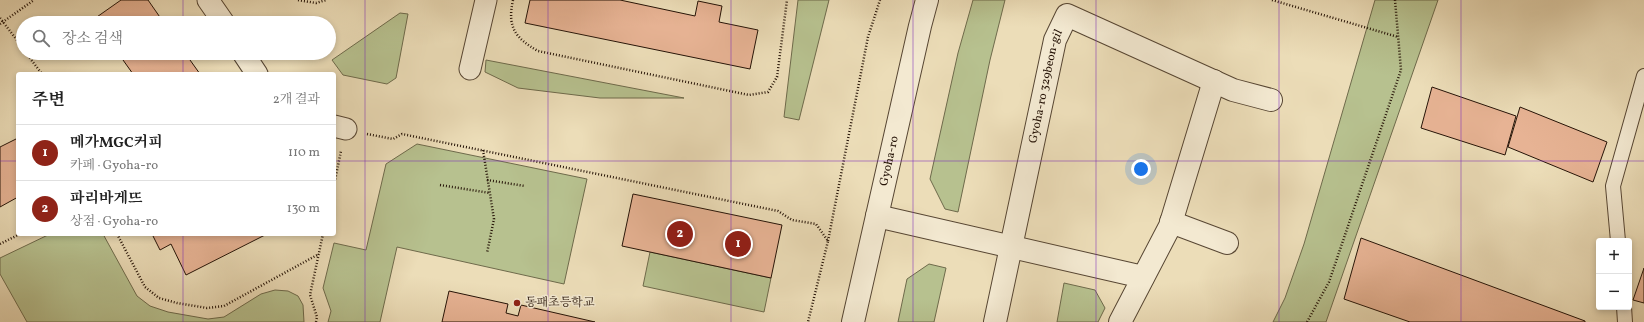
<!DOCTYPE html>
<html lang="ko">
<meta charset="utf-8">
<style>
:root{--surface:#fff;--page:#f6f6f6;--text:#222;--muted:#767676;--line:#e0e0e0;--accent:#8f2418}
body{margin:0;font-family:Vollkorn,"Noto Serif KR",serif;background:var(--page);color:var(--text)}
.controls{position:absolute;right:12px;bottom:12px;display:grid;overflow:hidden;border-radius:4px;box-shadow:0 2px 6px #0003}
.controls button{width:36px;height:36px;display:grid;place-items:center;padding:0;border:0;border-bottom:1px solid var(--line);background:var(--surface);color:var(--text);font:20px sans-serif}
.you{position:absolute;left:1141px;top:169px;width:14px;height:14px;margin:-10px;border:3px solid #fff;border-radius:50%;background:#1a73e8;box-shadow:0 0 0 6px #1a73e833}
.badge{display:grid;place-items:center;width:26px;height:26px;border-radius:50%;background:var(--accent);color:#fff;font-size:13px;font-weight:700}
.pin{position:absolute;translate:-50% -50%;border:2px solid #fff;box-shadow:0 1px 4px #0006}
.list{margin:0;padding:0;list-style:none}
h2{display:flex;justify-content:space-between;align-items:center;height:52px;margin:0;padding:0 16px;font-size:17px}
h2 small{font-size:13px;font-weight:400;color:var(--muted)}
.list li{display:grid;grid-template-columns:26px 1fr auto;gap:12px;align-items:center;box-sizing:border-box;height:56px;padding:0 16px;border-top:1px solid var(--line)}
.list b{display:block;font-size:15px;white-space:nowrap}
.list p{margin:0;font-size:13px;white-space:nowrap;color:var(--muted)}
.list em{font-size:13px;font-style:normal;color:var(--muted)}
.icon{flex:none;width:22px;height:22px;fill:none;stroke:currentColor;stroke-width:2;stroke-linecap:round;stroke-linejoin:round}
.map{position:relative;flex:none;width:1644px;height:322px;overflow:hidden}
.search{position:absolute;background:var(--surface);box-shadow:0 2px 6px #0003;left:16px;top:16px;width:320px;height:44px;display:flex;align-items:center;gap:10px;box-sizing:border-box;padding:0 14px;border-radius:22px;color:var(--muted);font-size:15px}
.panel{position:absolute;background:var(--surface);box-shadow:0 2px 6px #0003;left:16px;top:72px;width:320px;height:164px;border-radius:4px}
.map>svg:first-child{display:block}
.green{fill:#b7c18f;stroke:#6e6a4b}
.building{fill:#e7b394;stroke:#251307}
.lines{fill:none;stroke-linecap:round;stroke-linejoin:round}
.service-casing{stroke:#574633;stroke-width:16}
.pedestrian-casing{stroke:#574633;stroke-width:23}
.minor-casing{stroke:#574633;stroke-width:24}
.tertiary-casing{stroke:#574633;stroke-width:24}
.path{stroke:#251307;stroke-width:2.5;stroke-dasharray:1 2;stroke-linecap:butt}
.service{stroke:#f3e9d1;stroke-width:14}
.pedestrian{stroke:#f3e9d1;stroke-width:21}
.minor{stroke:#f3e9d1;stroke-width:22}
.tertiary{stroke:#f3e9d1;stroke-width:22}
.grid{fill:none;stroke:#7b2cbf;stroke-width:1;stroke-opacity:0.55}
.poi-dot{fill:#8f2418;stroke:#f3e9d1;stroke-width:1.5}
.labels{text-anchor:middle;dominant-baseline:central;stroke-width:3;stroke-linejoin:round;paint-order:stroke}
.street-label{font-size:12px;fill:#251307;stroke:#f3e9d1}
.poi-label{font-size:12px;fill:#251307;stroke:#f3e9d1;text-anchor:start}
</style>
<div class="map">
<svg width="1644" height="322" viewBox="0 0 1644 322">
<rect width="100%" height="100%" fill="#ecddb8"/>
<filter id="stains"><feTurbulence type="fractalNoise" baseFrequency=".005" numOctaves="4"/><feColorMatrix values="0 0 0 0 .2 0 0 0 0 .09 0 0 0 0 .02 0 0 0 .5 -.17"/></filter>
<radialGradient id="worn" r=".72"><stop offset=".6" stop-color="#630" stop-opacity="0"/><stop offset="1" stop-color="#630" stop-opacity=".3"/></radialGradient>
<path class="green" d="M 798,0 L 829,0 L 799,120 L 784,117 Z
M 973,0 L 1005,0 L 990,60 L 958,212 L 945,209 L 930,179 L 958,53 Z
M 1375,0 L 1438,0 L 1326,322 L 1273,322 L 1285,298 L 1304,244 Z
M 400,13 L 408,14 L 396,78 L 387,84 L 343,75 L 332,60 Z
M 486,60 L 684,98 L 600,98 L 518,88 L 485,72 Z
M 417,144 L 587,179 L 564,284 L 397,247 L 380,322 L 328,322 L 331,311 L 323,288 L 334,243 L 366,250 L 386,164 Z
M 50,234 L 103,234 L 137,296 L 150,306 L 168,312 L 208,319 L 224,317 L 261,294 L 275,290 L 288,291 L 298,296 L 303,305 L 304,322 L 27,322 L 0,274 L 0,258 Z
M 650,252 L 771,278 L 764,312 L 643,286 Z
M 929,264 L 946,268 L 934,322 L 898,322 L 907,279 Z
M 1064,283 L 1095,290 L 1105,308 L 1098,322 L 1057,322 Z"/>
<path class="building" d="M 121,0 L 148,0 L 164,23 L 97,23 L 94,19 Z
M 530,0 L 620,0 L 695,16 L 698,1 L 722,6 L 719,22 L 758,30 L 750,69 L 525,23 Z
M 118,53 L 185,53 L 200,74 L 133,74 Z
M 1432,87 L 1516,116 L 1505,155 L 1421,128 Z
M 1520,107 L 1607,142 L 1593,182 L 1508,147 Z
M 18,138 L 18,197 L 0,207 L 0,147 Z
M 633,194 L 782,225 L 771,278 L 622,246 Z
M 152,234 L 267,234 L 186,275 L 171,244 L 160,250 Z
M 1361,238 L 1585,321 L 1585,322 L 1410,322 L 1344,299 Z
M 1644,268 L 1644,303 L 1633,300 Z
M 449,291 L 508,304 L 506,313 L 518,316 L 521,305 L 595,322 L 442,322 Z"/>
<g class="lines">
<defs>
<path id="service" d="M 1618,241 L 1613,186 L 1644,76
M 1624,307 L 1625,322"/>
<path id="pedestrian" d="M 208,0 L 224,23
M 243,53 L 257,74
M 470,69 L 486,0
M 334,126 L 346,129"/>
<g id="minor">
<path d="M 877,216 L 1143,277"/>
<path d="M 1171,222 L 1227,243"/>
<path id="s1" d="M 995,322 L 1055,40 L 1067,15 L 1233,90 L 1271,100"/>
<path d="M 1120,322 L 1170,226 L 1214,81"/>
</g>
<g id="tertiary">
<path id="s2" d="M 853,322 L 920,26 L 927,0"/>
</g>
</defs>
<use href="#service" class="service-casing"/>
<use href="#pedestrian" class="pedestrian-casing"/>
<use href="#minor" class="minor-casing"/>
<use href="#tertiary" class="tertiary-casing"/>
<path class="path" d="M 298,0 L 316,3 L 326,0
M 513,0 C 507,27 515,38 538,51 L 749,95 L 768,92 L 777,77 L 787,0
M 1272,0 L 1398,37
M 0,18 L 23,48
M 0,24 L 34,0
M 26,53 L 42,74
M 367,134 L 393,139 L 402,134 L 778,211 L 792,220 L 816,224 L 828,241 L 808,322
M 483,150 L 494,219 L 487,253
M 487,180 L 525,186
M 334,185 L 341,151
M 440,185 L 490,193
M 117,234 L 145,287 L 159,298 L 177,303 L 207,308 L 224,306 L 319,254
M 828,241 L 868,37 L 880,0
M 0,244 L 20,234
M 316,322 L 317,317 L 310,295 L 323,234
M 1307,322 L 1329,282 L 1401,70 L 1395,0"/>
<use href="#service" class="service"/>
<use href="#pedestrian" class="pedestrian"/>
<use href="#minor" class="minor"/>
<use href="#tertiary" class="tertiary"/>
</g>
<path class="grid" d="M 183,0 L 183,23M 365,0 L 365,322M 548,0 L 548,322M 731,0 L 731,322M 913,0 L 913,322M 1096,0 L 1096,322M 1279,0 L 1279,322M 1461,0 L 1461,322M 183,53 L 183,74M 0,161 L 18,161M 334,161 L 1644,161M 183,234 L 183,322"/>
<circle class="poi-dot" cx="517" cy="303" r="4"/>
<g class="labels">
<g class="street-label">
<text stroke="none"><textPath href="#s1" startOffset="241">Gyoha-ro 329beon-gil</textPath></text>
<text stroke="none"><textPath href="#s2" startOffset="165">Gyoha-ro</textPath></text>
</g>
<g class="poi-label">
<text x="525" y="303">동패초등학교</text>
</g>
</g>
<rect width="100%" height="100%" filter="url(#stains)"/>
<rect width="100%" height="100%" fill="url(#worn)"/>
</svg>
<div class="controls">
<button>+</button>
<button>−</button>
</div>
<div class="you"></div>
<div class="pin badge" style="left:738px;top:244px">1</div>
<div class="pin badge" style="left:680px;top:234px">2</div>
<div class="search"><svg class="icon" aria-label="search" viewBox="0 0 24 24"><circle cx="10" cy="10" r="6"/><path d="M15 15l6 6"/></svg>장소 검색</div>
<section class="panel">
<h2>주변<small>2개 결과</small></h2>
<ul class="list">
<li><span class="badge">1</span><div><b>메가MGC커피</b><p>카페 · Gyoha-ro</p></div><em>110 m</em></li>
<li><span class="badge">2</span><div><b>파리바게뜨</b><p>상점 · Gyoha-ro</p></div><em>130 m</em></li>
</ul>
</section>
</div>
